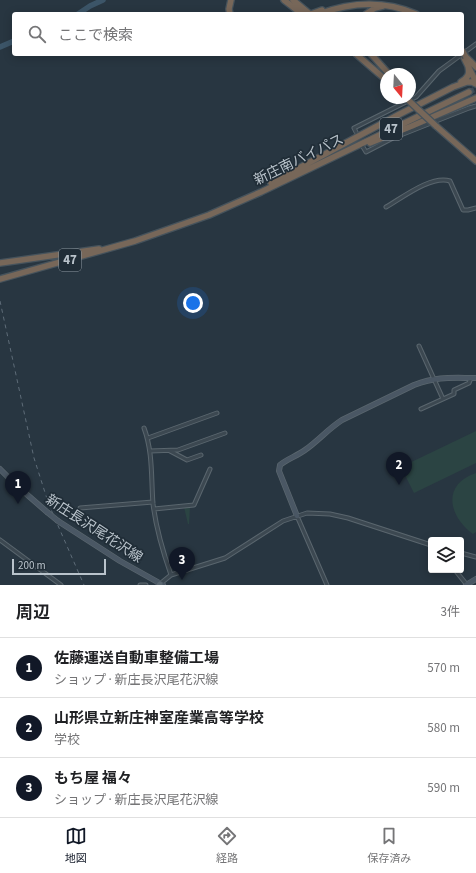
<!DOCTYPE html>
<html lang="ja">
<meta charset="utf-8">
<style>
:root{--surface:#fff;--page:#f2f2f2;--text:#202124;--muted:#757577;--line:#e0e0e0;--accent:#111827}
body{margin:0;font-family:"Source Sans 3","Noto Sans JP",sans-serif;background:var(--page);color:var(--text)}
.controls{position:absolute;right:12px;bottom:12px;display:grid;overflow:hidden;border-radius:4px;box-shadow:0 2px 10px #0003}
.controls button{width:36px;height:36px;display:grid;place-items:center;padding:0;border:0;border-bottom:1px solid var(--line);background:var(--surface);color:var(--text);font:20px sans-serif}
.compass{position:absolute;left:380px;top:68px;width:36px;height:36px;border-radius:50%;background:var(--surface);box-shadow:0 2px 10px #0003;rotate:162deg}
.scale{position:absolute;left:12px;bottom:10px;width:94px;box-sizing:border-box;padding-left:4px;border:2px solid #b9c3cb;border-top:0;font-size:11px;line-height:14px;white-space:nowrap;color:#b9c3cb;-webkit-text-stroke:3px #202d37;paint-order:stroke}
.you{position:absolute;left:193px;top:303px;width:14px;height:14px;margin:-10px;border:3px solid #fff;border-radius:50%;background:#1a73e8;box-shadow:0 0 0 6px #1a73e833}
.badge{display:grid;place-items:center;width:26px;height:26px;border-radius:50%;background:var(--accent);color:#fff;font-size:13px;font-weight:700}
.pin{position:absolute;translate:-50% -33px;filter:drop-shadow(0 1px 2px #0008)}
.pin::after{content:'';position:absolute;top:21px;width:14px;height:12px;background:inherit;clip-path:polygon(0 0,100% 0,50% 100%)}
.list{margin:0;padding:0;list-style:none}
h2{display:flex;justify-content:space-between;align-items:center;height:52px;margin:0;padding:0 16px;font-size:17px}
h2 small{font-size:13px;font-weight:400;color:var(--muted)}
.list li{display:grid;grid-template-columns:26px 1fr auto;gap:12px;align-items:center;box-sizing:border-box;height:60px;padding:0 16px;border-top:1px solid var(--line)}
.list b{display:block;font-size:15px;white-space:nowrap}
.list p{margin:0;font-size:13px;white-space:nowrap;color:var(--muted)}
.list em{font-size:13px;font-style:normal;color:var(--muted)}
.icon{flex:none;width:22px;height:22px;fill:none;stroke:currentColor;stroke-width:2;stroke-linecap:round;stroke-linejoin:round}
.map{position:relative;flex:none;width:476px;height:585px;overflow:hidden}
.search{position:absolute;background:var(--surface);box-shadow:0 2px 10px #0003;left:12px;right:12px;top:12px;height:44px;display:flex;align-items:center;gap:10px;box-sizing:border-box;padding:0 14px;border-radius:4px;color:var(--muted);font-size:15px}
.sheet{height:232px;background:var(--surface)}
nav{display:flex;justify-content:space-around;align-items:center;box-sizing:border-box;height:56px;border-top:1px solid var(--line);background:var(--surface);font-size:11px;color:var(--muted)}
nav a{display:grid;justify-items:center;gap:2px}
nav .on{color:var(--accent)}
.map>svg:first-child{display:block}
.green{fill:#2b4443}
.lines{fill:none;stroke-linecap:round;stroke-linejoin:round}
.river{stroke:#3c5568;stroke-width:5.5}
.highway-tunnel{stroke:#3e4b56;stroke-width:5.5;stroke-dasharray:5.5 3;stroke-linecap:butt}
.street-casing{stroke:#5a666e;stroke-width:5}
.secondary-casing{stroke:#5a666e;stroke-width:6}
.primary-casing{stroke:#46515a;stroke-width:7}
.highway-casing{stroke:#46535c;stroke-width:8}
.street{stroke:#3c4851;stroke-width:3}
.secondary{stroke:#4a5764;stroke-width:4.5}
.primary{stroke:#5a6771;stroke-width:5}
.highway{stroke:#776759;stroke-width:5.5}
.rail{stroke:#5e6c78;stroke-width:1;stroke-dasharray:4 4;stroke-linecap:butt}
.secondary-bridge-casing{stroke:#5a666e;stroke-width:6;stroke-linecap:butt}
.highway-bridge-casing{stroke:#46535c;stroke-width:8;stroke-linecap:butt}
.secondary-bridge{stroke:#4a5764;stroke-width:4.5}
.highway-bridge{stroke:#776759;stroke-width:5.5}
.labels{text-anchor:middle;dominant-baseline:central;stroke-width:3.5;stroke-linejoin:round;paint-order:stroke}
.shield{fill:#202d37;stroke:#8b969f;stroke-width:1}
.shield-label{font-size:13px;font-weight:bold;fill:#b9c3cb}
.street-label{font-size:14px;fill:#b9c3cb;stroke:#202d37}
</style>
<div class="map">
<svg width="476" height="585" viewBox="0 0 476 585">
<rect width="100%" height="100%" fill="#283641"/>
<path class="green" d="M 476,431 L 476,463 L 414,493 L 401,467 Z
M 476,473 L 476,532 L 473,534 C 448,516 442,484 476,473 Z
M 184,507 L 190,507 L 189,524 L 188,524 Z"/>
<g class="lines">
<path class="river" d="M 78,14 L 90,6 L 103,0
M 0,47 L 14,41"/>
<path class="highway-tunnel" d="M 469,92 L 476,89"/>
<defs>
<path id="street" d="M 356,132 L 354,128 L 416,97 L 439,71 L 476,44
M 363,147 L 366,152 L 393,138 L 469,108 L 476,106
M 386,207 C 402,198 431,175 450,181 L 463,210 L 468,210 L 476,208
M 419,346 L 443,399
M 421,409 L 454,394 L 454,390 L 469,383 L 471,378
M 144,428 C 153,452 151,478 153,504 C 156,528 163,552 171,575
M 148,438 L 217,413
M 150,451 L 178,450 L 225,433
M 170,451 L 187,460 L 201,455
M 80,508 L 153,502
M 154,509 L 194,505 L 210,469
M 297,516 L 327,585
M 0,540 L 61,585
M 461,553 L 476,557
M 455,570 L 467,585
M 160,584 L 171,575 L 225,558 L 283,521 L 307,513 L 330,514 L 348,518 L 431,545
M 140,585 L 146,585"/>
<path id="secondary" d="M 0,469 L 16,485 L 47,512
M 297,516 L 279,471 L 280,465 C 287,459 297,456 305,450 C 318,441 328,429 342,420 L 414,385 C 438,376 452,378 476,378
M 58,521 L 120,561 L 163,585
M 466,585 L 476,579"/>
<path id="primary" d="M 159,585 L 160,584"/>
<path id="highway" d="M 284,0 L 302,14
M 293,0 L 310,14
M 230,14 L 229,9 L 231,0
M 311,14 L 322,10
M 319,14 C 351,2 384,0 416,14
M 366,14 L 375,8 L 383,6
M 356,54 L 386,80
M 371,54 L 389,74
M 466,57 L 476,67
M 464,58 L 476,82
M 461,82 C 468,78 470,74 468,66
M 436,126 L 476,161
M 370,143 L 412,126 L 476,98
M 271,183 L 398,115 L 453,87 L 467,82 L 472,82 L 476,84
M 0,263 L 99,249
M 0,279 L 135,241 L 209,215 L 261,192 L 469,92"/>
</defs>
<use href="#street" class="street-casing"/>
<use href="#secondary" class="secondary-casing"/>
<use href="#primary" class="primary-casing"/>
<use href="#highway" class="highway-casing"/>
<use href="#street" class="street"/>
<use href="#secondary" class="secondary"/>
<use href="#primary" class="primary"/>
<use href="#highway" class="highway"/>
<path class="rail" d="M 0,301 L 34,458 L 49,505 L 84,585"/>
<defs>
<path id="secondary-bridge" d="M 47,512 L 58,521"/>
<path id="highway-bridge" d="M 462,50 L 466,57
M 406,98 L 436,126"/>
</defs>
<use href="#secondary-bridge" class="secondary-bridge-casing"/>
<use href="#highway-bridge" class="highway-bridge-casing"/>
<use href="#secondary-bridge" class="secondary-bridge"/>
<use href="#highway-bridge" class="highway-bridge"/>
</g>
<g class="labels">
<g class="shield">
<rect x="380" y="118" width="22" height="22" rx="3"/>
<rect x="59" y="249" width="22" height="22" rx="3"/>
</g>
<g class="shield-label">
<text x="391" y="129">47</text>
<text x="70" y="260">47</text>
</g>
<g class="street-label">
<text transform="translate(299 160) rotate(-26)">新庄南バイパス</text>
<text transform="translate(94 529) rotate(33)">新庄長沢尾花沢線</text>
</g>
</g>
</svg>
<div class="controls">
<button><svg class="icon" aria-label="layers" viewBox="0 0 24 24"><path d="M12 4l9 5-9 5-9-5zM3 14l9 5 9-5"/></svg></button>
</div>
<svg class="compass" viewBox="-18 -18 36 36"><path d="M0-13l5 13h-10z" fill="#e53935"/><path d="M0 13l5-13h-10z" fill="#757577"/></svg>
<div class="scale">200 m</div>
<div class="you"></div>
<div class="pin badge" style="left:18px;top:504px">1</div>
<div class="pin badge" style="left:399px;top:485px">2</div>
<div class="pin badge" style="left:182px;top:580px">3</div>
<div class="search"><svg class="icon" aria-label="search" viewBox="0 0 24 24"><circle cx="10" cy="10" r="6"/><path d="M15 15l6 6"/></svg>ここで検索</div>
</div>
<section class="sheet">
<h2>周辺<small>3件</small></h2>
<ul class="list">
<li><span class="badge">1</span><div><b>佐藤運送自動車整備工場</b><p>ショップ · 新庄長沢尾花沢線</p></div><em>570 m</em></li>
<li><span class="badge">2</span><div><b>山形県立新庄神室産業高等学校</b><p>学校</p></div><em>580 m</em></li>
<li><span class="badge">3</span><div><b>もち屋 福々</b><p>ショップ · 新庄長沢尾花沢線</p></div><em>590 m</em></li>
</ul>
</section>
<nav>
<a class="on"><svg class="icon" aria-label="map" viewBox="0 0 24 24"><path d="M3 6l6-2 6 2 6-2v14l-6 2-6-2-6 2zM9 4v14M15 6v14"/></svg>地図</a>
<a><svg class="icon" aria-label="directions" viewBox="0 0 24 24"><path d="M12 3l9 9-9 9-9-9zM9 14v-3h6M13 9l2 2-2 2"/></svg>経路</a>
<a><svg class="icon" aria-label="saved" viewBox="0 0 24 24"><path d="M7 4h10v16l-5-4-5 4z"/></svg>保存済み</a>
</nav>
